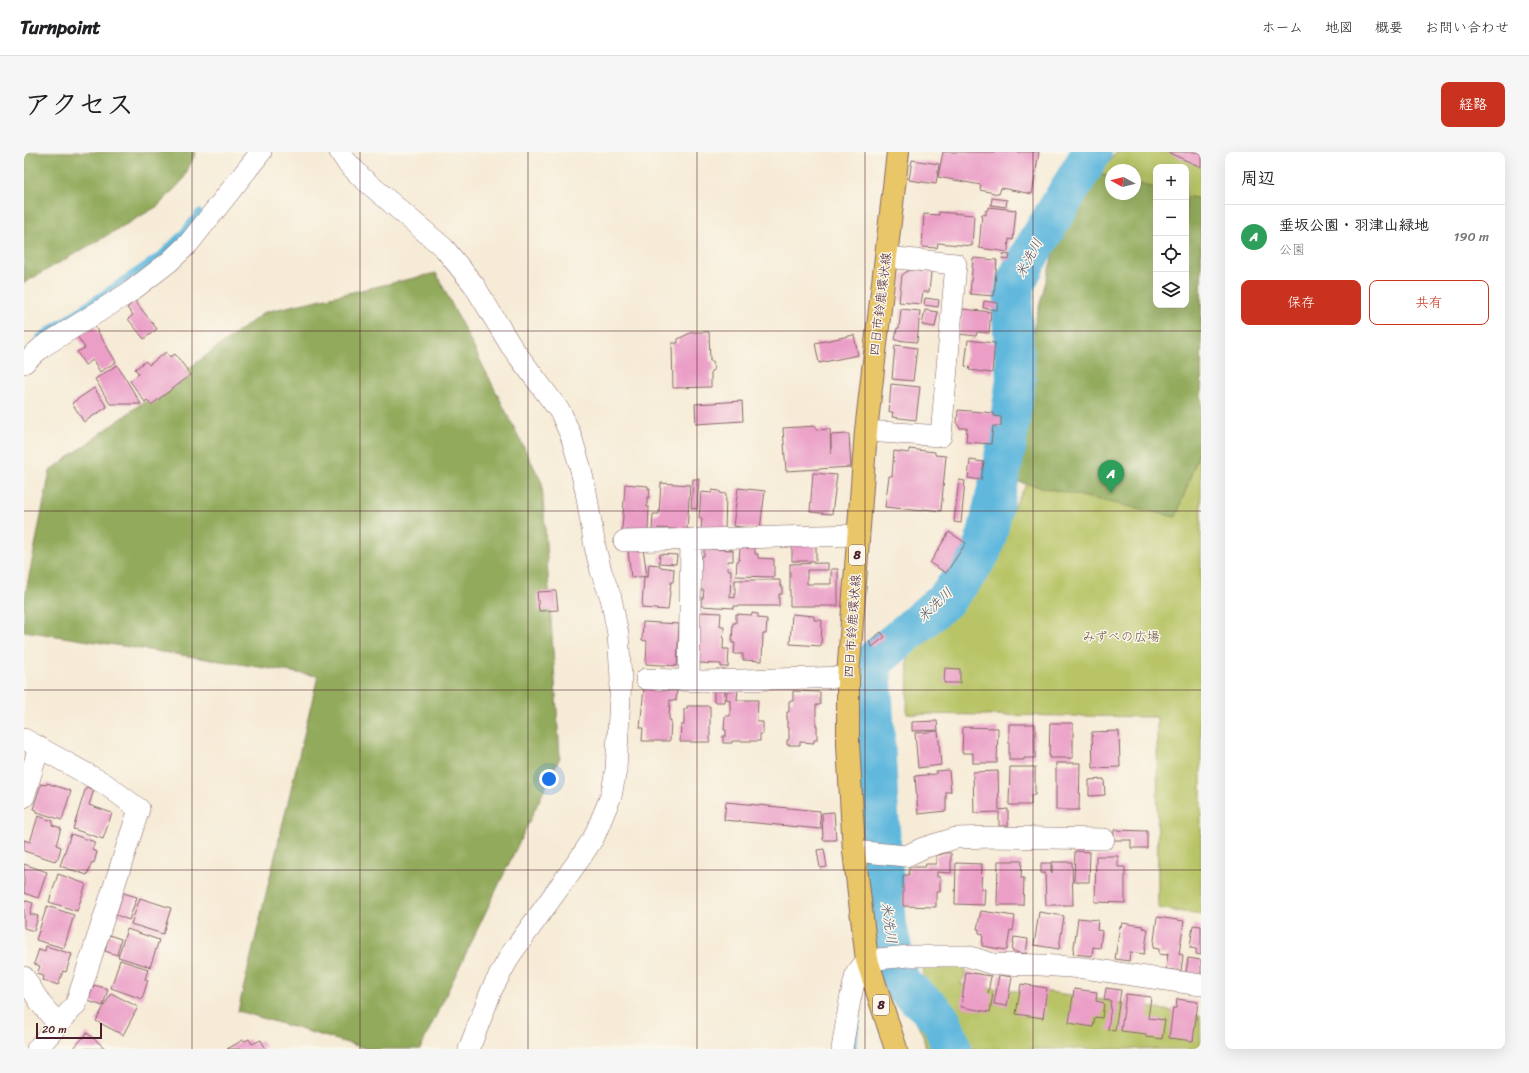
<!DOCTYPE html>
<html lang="ja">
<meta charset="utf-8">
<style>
:root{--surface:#fff;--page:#f6f6f6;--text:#202124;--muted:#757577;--line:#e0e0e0;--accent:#c8321e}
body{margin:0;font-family:Sriracha,"Klee One",sans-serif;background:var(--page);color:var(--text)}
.controls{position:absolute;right:12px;top:12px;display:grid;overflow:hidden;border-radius:8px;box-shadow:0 4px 16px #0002}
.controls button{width:36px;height:36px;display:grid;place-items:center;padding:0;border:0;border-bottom:1px solid var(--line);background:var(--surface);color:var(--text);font:20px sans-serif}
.compass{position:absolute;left:1081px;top:12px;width:36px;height:36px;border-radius:50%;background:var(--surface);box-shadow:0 4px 16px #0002;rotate:278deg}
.scale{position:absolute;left:12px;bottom:10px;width:66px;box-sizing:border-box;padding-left:4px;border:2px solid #4a1f2b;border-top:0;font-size:11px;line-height:14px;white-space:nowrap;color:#4a1f2b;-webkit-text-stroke:3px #fbf7ec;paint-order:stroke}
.you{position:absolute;left:525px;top:627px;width:14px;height:14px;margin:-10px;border:3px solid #fff;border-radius:50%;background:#1a73e8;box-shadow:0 0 0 6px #1a73e833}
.badge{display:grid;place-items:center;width:26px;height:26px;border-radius:50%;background:var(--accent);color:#fff;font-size:13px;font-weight:700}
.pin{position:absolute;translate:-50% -33px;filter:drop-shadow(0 1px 2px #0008)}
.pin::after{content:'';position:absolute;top:21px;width:14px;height:12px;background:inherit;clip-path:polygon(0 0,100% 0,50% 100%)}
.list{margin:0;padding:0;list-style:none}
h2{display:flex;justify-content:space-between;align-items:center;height:52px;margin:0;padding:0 16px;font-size:17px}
h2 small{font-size:13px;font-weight:400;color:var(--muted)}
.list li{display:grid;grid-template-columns:26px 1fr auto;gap:12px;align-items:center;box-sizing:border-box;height:64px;padding:0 16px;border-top:1px solid var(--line)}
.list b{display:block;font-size:15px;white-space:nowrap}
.list p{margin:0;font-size:13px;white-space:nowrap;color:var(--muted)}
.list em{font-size:13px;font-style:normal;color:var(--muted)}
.actions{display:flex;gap:8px;padding:12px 16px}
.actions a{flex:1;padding:9px 0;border:1px solid var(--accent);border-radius:8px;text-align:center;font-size:14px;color:var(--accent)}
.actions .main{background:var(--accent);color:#fff}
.icon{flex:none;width:22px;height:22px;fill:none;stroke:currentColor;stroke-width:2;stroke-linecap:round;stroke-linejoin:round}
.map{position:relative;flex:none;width:1177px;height:897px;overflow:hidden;border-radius:8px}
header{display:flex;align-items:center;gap:24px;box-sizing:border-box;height:56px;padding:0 20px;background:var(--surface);border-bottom:1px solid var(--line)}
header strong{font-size:19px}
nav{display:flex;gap:22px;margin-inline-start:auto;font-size:14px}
.intro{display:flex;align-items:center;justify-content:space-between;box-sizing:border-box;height:96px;padding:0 24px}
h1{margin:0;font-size:28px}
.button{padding:10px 18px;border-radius:8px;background:var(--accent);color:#fff;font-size:14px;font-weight:700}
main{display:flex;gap:24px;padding:0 24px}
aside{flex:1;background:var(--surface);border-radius:8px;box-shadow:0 4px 16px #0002}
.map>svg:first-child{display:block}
.green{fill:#b8c466;stroke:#817248;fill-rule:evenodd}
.forest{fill:#92aa5b;stroke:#6e6443}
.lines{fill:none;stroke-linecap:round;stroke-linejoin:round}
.stream{stroke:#60b8dd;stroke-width:7}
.river{stroke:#60b8dd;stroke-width:40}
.building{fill:#eb9fc7}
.street-casing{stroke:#866667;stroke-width:22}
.primary-casing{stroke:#866667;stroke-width:24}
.street{stroke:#fff;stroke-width:21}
.primary{stroke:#e9c769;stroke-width:22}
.grid{fill:none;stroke:#4a1f2b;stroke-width:1;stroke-opacity:0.55}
.labels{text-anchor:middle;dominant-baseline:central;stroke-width:3;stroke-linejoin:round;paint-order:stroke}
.shield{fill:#fbf7ec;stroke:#7f6065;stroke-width:1}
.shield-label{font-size:12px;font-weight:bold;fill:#4a1f2b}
.street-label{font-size:13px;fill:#4a1f2b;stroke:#fbf7ec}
.park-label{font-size:13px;fill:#6b513d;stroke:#fbf7ec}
.water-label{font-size:14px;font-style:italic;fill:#525569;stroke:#fbf7ec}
</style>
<header>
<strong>Turnpoint</strong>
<nav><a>ホーム</a><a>地図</a><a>概要</a><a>お問い合わせ</a></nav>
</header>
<div class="intro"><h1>アクセス</h1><a class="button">経路</a></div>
<main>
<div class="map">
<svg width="1177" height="897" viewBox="0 0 1177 897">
<rect width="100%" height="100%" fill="#fbf7ec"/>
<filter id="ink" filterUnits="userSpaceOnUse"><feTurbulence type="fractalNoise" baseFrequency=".025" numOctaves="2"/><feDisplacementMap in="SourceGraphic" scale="8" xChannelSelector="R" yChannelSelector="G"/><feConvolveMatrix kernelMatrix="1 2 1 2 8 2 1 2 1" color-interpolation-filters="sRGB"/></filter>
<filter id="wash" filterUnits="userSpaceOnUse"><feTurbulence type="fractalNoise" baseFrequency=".012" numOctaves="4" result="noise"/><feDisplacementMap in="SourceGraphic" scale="16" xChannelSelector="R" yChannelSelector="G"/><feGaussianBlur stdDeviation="0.9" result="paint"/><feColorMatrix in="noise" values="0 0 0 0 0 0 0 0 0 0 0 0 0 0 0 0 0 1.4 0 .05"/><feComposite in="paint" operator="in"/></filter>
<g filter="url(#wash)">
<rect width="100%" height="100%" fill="#f6ebd6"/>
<path class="green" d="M 1092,0 L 1147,0 L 1177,10 L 1177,763 L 1134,756 L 1133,565 L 883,562 L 884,499 L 964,402 L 1032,279 L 1071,28 ZM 1132,15 L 1162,15 L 1162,153 L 1132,153 ZM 1087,18 L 1111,18 L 1111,42 L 1087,42 Z
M 900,808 L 942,809 L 941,824 L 936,832 L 989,839 L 1025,840 L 1107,852 L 1176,864 L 1177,897 L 902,897 L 899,883 L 889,862 L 869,842 L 899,828 Z"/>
<path class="forest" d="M 0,0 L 172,0 L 159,28 L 134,54 L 0,131 Z
M 1052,16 L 1087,25 L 1087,42 L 1111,42 L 1111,31 L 1132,36 L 1132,153 L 1162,153 L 1162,44 L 1177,47 L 1177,295 L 1152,365 L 981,327 L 1011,170 Z
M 412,121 L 518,331 L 536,605 L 396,897 L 344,897 L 214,859 L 294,524 L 0,479 L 0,449 L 26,319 L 241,160 Z"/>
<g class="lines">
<path class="stream" d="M 16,185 L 137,103 L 158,82 L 175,61
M 829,897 L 833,868"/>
<path class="river" d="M 928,897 L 918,870 L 909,859 L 876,831 L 863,774 L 855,663 L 847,511 L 922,447 L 943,421 L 957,400 L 963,383 L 982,296 L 992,227 L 988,161 L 992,130 L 1005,104 L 1068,0"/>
</g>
<g id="blocks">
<path class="building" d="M 919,0 L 1015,0 L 1008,42 L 977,36 L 975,42 L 956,38 L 957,33 L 914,25 Z
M 1143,0 L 1177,0 L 1177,15 Z
M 888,8 L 915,12 L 912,32 L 885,28 Z
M 968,46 L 983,48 L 982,55 L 967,53 Z
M 964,55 L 992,58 L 989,88 L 985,87 L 984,100 L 955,96 L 958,62 L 962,63 L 962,58 L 964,58 Z
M 915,60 L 950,63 L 948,94 L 914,91 L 913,96 L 898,95 L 900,62 L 915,63 Z
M 979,102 L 986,103 L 985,108 L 978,107 Z
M 949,106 L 973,108 L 970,144 L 946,142 Z
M 885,118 L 907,120 L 905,140 L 899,140 L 897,152 L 875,150 L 878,123 Z
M 901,146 L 915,148 L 914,155 L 900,153 Z
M 111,149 L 133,177 L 120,187 L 104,167 L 109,163 L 103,156 Z
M 960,149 L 974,151 L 973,158 L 959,156 Z
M 877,157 L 896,159 L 893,190 L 871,188 L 873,176 L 875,176 Z
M 939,157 L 967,160 L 965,181 L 953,180 L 952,184 L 935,182 Z
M 901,158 L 914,160 L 911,175 L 898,173 Z
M 70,173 L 92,210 L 76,220 L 69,208 L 61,213 L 53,200 L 61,196 L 53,184 Z
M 668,180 L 685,180 L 686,209 L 689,209 L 690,218 L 687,219 L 687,235 L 649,236 L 648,191 L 654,191 L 654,187 Z
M 830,183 L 834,203 L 795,211 L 791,191 Z
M 944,188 L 971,191 L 968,221 L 945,218 L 946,215 L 941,214 Z
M 871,193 L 893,196 L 889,229 L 868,227 Z
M 142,200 L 146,205 L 151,202 L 167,223 L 127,253 L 123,248 L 121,250 L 106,229 L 115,222 L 111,217 L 122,209 L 125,213 Z
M 93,213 L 117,252 L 86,252 L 71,227 Z
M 867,232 L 896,235 L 892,268 L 868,265 L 869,260 L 865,260 Z
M 70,236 L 83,255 L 60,270 L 48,251 Z
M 718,249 L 719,269 L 672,272 L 671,252 Z
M 934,258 L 970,261 L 970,264 L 977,265 L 977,274 L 969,274 L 967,292 L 942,290 L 943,276 L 936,276 L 933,272 Z
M 792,274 L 792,278 L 806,277 L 807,302 L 807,283 L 825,282 L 827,315 L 762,319 L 759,276 Z
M 885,297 L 911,300 L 911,303 L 922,304 L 917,359 L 899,357 L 899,359 L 861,355 L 865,324 L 868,324 L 870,299 L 885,301 Z
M 946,308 L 960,310 L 957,328 L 944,326 Z
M 789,321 L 813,323 L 808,362 L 786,360 Z
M 669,327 L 675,327 L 673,357 L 667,356 Z
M 935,328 L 941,329 L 937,371 L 930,370 Z
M 637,331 L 666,333 L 663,378 L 634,376 L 634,379 L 628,379 L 629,362 L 635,362 Z
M 601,332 L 624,334 L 624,337 L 626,337 L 625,346 L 623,345 L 623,355 L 625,355 L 624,379 L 598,378 Z
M 714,336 L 741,339 L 736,377 L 709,374 Z
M 688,338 L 696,339 L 696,341 L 702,342 L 701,379 L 677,377 L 678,366 L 675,366 L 677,340 L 688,341 Z
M 925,380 L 942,391 L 922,421 L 906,411 Z
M 768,393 L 792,393 L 792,409 L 768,409 Z
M 619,396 L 623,424 L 607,426 L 604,398 Z
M 716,396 L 731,396 L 731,402 L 734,402 L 734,406 L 750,407 L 750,425 L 712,424 L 713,409 L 715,409 Z
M 680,397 L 709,398 L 709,409 L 704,409 L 703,418 L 707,418 L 706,445 L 711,446 L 711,428 L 756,428 L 756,434 L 758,434 L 758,442 L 755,442 L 755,454 L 710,454 L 710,456 L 677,454 L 677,446 L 679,446 L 680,438 L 676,438 L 677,404 L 680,404 Z
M 636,402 L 653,403 L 652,412 L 635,411 Z
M 804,411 L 804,418 L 783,418 L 783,432 L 807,432 L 807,417 L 814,417 L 814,454 L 766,454 L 766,412 Z
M 625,412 L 636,413 L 636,415 L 650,417 L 649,430 L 647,430 L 644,458 L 618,456 L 620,425 L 624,425 Z
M 532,439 L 534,458 L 515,459 L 513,440 Z
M 676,460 L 697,461 L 696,474 L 700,474 L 699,497 L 705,497 L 704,515 L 697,515 L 697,512 L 674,511 Z
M 728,461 L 734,462 L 734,466 L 743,467 L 742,482 L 739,482 L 738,509 L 719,508 L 719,502 L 710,502 L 711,491 L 708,491 L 709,471 L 712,471 L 712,462 L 728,463 Z
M 768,462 L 790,464 L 790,468 L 798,468 L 797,494 L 766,492 Z
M 619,470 L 655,472 L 653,514 L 622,512 L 623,489 L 618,488 Z
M 857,480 L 861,485 L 848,495 L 845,490 Z
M 921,516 L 936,517 L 936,531 L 920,531 Z
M 690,535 L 701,536 L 700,550 L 690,550 Z
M 620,536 L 653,537 L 652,549 L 646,548 L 645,568 L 647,568 L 646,588 L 645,589 L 618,589 L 619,576 L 616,576 Z
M 703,537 L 714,537 L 713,548 L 734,548 L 733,570 L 739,570 L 739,582 L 736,582 L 736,589 L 708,589 L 708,591 L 699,591 L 699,584 L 702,584 L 702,578 L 700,578 L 701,564 L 706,564 L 706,548 L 702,547 Z
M 769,539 L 796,540 L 796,553 L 792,553 L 792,574 L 793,574 L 793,588 L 790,588 L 790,591 L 776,590 L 776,593 L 763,593 L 763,588 L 765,588 L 765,576 L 763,576 L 763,560 L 765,560 L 765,549 L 769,549 Z
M 663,554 L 686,554 L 686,590 L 656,590 L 657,573 L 660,573 L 660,557 L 663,557 Z
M 913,569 L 914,578 L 888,579 L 888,570 Z
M 1026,571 L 1049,571 L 1049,606 L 1025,606 Z
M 985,572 L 1011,572 L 1011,606 L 1000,606 L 1000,608 L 985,608 Z
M 939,575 L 974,576 L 973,611 L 949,611 L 949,601 L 938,601 Z
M 914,579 L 917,613 L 894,616 L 891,581 Z
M 1095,579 L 1096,615 L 1069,616 L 1068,580 Z
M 1032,611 L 1056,611 L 1055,658 L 1032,658 Z
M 986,615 L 1011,615 L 1011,643 L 1007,643 L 1007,653 L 985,653 Z
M 925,618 L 927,640 L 922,640 L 922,659 L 894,662 L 891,624 L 912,622 L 912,619 Z
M 974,619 L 975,658 L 984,657 L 984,674 L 975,674 L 975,660 L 950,661 L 949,620 Z
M 1080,627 L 1081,643 L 1065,644 L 1065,628 Z
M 23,631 L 47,639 L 38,668 L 13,660 L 13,658 L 9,657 L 17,632 L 22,633 Z
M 62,635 L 70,638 L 65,653 L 88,661 L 79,687 L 49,677 Z
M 702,650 L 796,659 L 797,677 L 700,668 Z
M 810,660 L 812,688 L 799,688 L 798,661 Z
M 14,664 L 29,669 L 28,673 L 37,676 L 32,693 L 37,695 L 34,707 L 32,707 L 31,709 L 0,699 L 0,688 L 6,690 Z
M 1090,678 L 1123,679 L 1123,696 L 1107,696 L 1107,688 L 1090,688 Z
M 47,682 L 71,690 L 68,698 L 73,700 L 70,711 L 68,710 L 63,723 L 36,714 Z
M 800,697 L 803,715 L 796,716 L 793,698 Z
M 1051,699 L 1066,700 L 1065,730 L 1050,730 Z
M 921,701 L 927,701 L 927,721 L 913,720 L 913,725 L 916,725 L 916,740 L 912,740 L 912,755 L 879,754 L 879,723 L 885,723 L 885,715 L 901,715 L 902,712 L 912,712 L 912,704 Z
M 1072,704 L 1094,704 L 1094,715 L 1101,715 L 1101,751 L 1071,750 Z
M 974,709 L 998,709 L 997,726 L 1000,726 L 999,753 L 973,753 Z
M 1028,710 L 1048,710 L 1049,753 L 1022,753 L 1021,721 L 1017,721 L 1017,711 L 1027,711 L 1027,721 L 1028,721 Z
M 932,711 L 958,712 L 957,737 L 961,737 L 960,753 L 931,752 Z
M 0,712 L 23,720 L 14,746 L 0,741 Z
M 34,722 L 62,732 L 53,759 L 25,750 Z
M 99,741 L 113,745 L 105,768 L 92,763 Z
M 116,746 L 147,756 L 139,782 L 107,772 Z
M 0,748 L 9,751 L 6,762 L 14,764 L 10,779 L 0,776 Z
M 23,754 L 50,763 L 40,796 L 12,788 Z
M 957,759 L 991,764 L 989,779 L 986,778 L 983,798 L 958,794 L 959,782 L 955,781 L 955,777 L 953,777 Z
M 1015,760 L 1040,764 L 1035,797 L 1010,793 Z
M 1133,765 L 1160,769 L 1155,802 L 1159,803 L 1157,819 L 1142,817 L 1144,801 L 1143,801 L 1143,803 L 1135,802 L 1135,797 L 1129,796 Z
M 1054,766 L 1074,768 L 1073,778 L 1078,779 L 1076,796 L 1069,795 L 1068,804 L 1049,802 Z
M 1098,771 L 1119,774 L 1119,776 L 1124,777 L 1120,802 L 1106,800 L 1105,809 L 1091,807 L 1096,774 L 1097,775 Z
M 1169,773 L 1177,774 L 1177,803 L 1172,802 L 1172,797 L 1166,796 Z
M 103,777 L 135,788 L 126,815 L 94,805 Z
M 85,783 L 97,787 L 93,803 L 81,799 Z
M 990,785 L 1004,787 L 1002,802 L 988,799 Z
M 22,794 L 48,802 L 42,820 L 39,819 L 34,833 L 19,828 L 20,824 L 13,822 L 16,814 L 10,812 L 15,797 L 21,799 Z
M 1164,806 L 1177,808 L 1177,823 L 1162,821 Z
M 96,808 L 124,817 L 121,828 L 124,828 L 118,847 L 87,836 Z
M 942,820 L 967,824 L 964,841 L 969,842 L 966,860 L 937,855 Z
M 975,823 L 988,825 L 983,854 L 970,852 Z
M 997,832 L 1023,836 L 1019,866 L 992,862 Z
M 70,833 L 84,837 L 79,854 L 64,849 Z
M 1082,836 L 1097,838 L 1091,879 L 1084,878 L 1087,854 L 1086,854 L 1087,849 L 1080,848 Z
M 1050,837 L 1073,840 L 1072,849 L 1080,851 L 1078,866 L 1071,865 L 1069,875 L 1045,871 Z
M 87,841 L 114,855 L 99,883 L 72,869 Z
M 1102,842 L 1127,845 L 1124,866 L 1141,868 L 1138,887 L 1122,885 L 1122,882 L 1097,879 Z
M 1153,847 L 1174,850 L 1169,889 L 1145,886 L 1149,856 L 1152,856 Z
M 63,881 L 82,897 L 49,897 Z
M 225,887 L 228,892 L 237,888 L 242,897 L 203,897 L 219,888 L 221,889 Z"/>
</g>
</g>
<g filter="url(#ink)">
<use href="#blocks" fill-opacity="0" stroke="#866667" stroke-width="1"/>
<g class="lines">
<defs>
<path id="street" d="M 316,0 L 322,9 L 337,25 L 420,96 L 450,133 L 487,194 L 537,261 L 547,284 L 556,314 L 562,340 L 571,395 L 577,419 L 587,446 L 594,482 L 597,526 L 592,618 L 587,644 L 570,685 L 557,705 L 487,802 L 468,837 L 445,897
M 0,211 L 18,195 L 106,140 L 145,110 L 165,91 L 237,0
M 842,279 L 917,284 L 932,112 L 862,105
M 600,389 L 835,383
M 622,527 L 679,529 L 824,525
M 665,528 L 667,387
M 0,587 L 81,632 L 115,657 L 52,852 L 13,897
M 0,645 L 15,595
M 830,699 L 882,704 L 899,696 L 932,686 L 971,685 L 1080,687
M 0,825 L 17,852 L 34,872
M 818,897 L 826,848 L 832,822 L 843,808 L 885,804 L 943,804 L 969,812 L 1017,813 L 1060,816 L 1177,833"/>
<path id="primary" d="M 872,897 L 843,808 L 830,699 L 824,592 L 824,525 L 842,279 L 874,0"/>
</defs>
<use href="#street" class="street-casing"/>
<use href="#primary" class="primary-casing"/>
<use href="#street" class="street"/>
<use href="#primary" class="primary"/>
</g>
</g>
<path class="grid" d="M 168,0 L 168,897M 336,0 L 336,897M 504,0 L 504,897M 673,0 L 673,897M 841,0 L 841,897M 1009,0 L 1009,897M 0,179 L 1177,179M 0,359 L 1177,359M 0,538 L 1177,538M 0,718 L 1177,718"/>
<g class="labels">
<g class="shield">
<rect x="825" y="393" width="16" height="20" rx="3"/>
<rect x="849" y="843" width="16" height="20" rx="3"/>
</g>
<g class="shield-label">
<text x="833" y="403">8</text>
<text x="857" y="853">8</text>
</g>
<g class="street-label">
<text transform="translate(856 152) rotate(-83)">四日市鈴鹿環状線</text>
<text transform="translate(828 474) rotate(-86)">四日市鈴鹿環状線</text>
</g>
<g class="park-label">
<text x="1097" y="484">みずべの広場</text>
</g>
<g class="water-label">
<text transform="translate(1005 106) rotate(-62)">米洗川</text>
<text transform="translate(911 453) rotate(-44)">米洗川</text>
<text transform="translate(865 771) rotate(82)">米洗川</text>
</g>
</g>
</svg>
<div class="controls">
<button>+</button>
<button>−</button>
<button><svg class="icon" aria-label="locate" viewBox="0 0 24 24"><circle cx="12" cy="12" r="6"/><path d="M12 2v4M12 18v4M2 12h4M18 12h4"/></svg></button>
<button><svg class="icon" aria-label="layers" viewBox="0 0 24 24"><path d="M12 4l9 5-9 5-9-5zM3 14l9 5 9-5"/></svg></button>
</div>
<svg class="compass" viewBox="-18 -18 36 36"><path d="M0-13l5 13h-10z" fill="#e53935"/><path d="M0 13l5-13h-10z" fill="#757577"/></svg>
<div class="scale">20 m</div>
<div class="you"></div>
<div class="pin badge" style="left:1087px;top:341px;background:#2e9e5b">A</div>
</div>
<aside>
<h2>周辺<small></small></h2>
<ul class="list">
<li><span class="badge" style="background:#2e9e5b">A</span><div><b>垂坂公園・羽津山緑地</b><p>公園</p></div><em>190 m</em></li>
</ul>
<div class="actions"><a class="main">保存</a><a>共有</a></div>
</aside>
</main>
